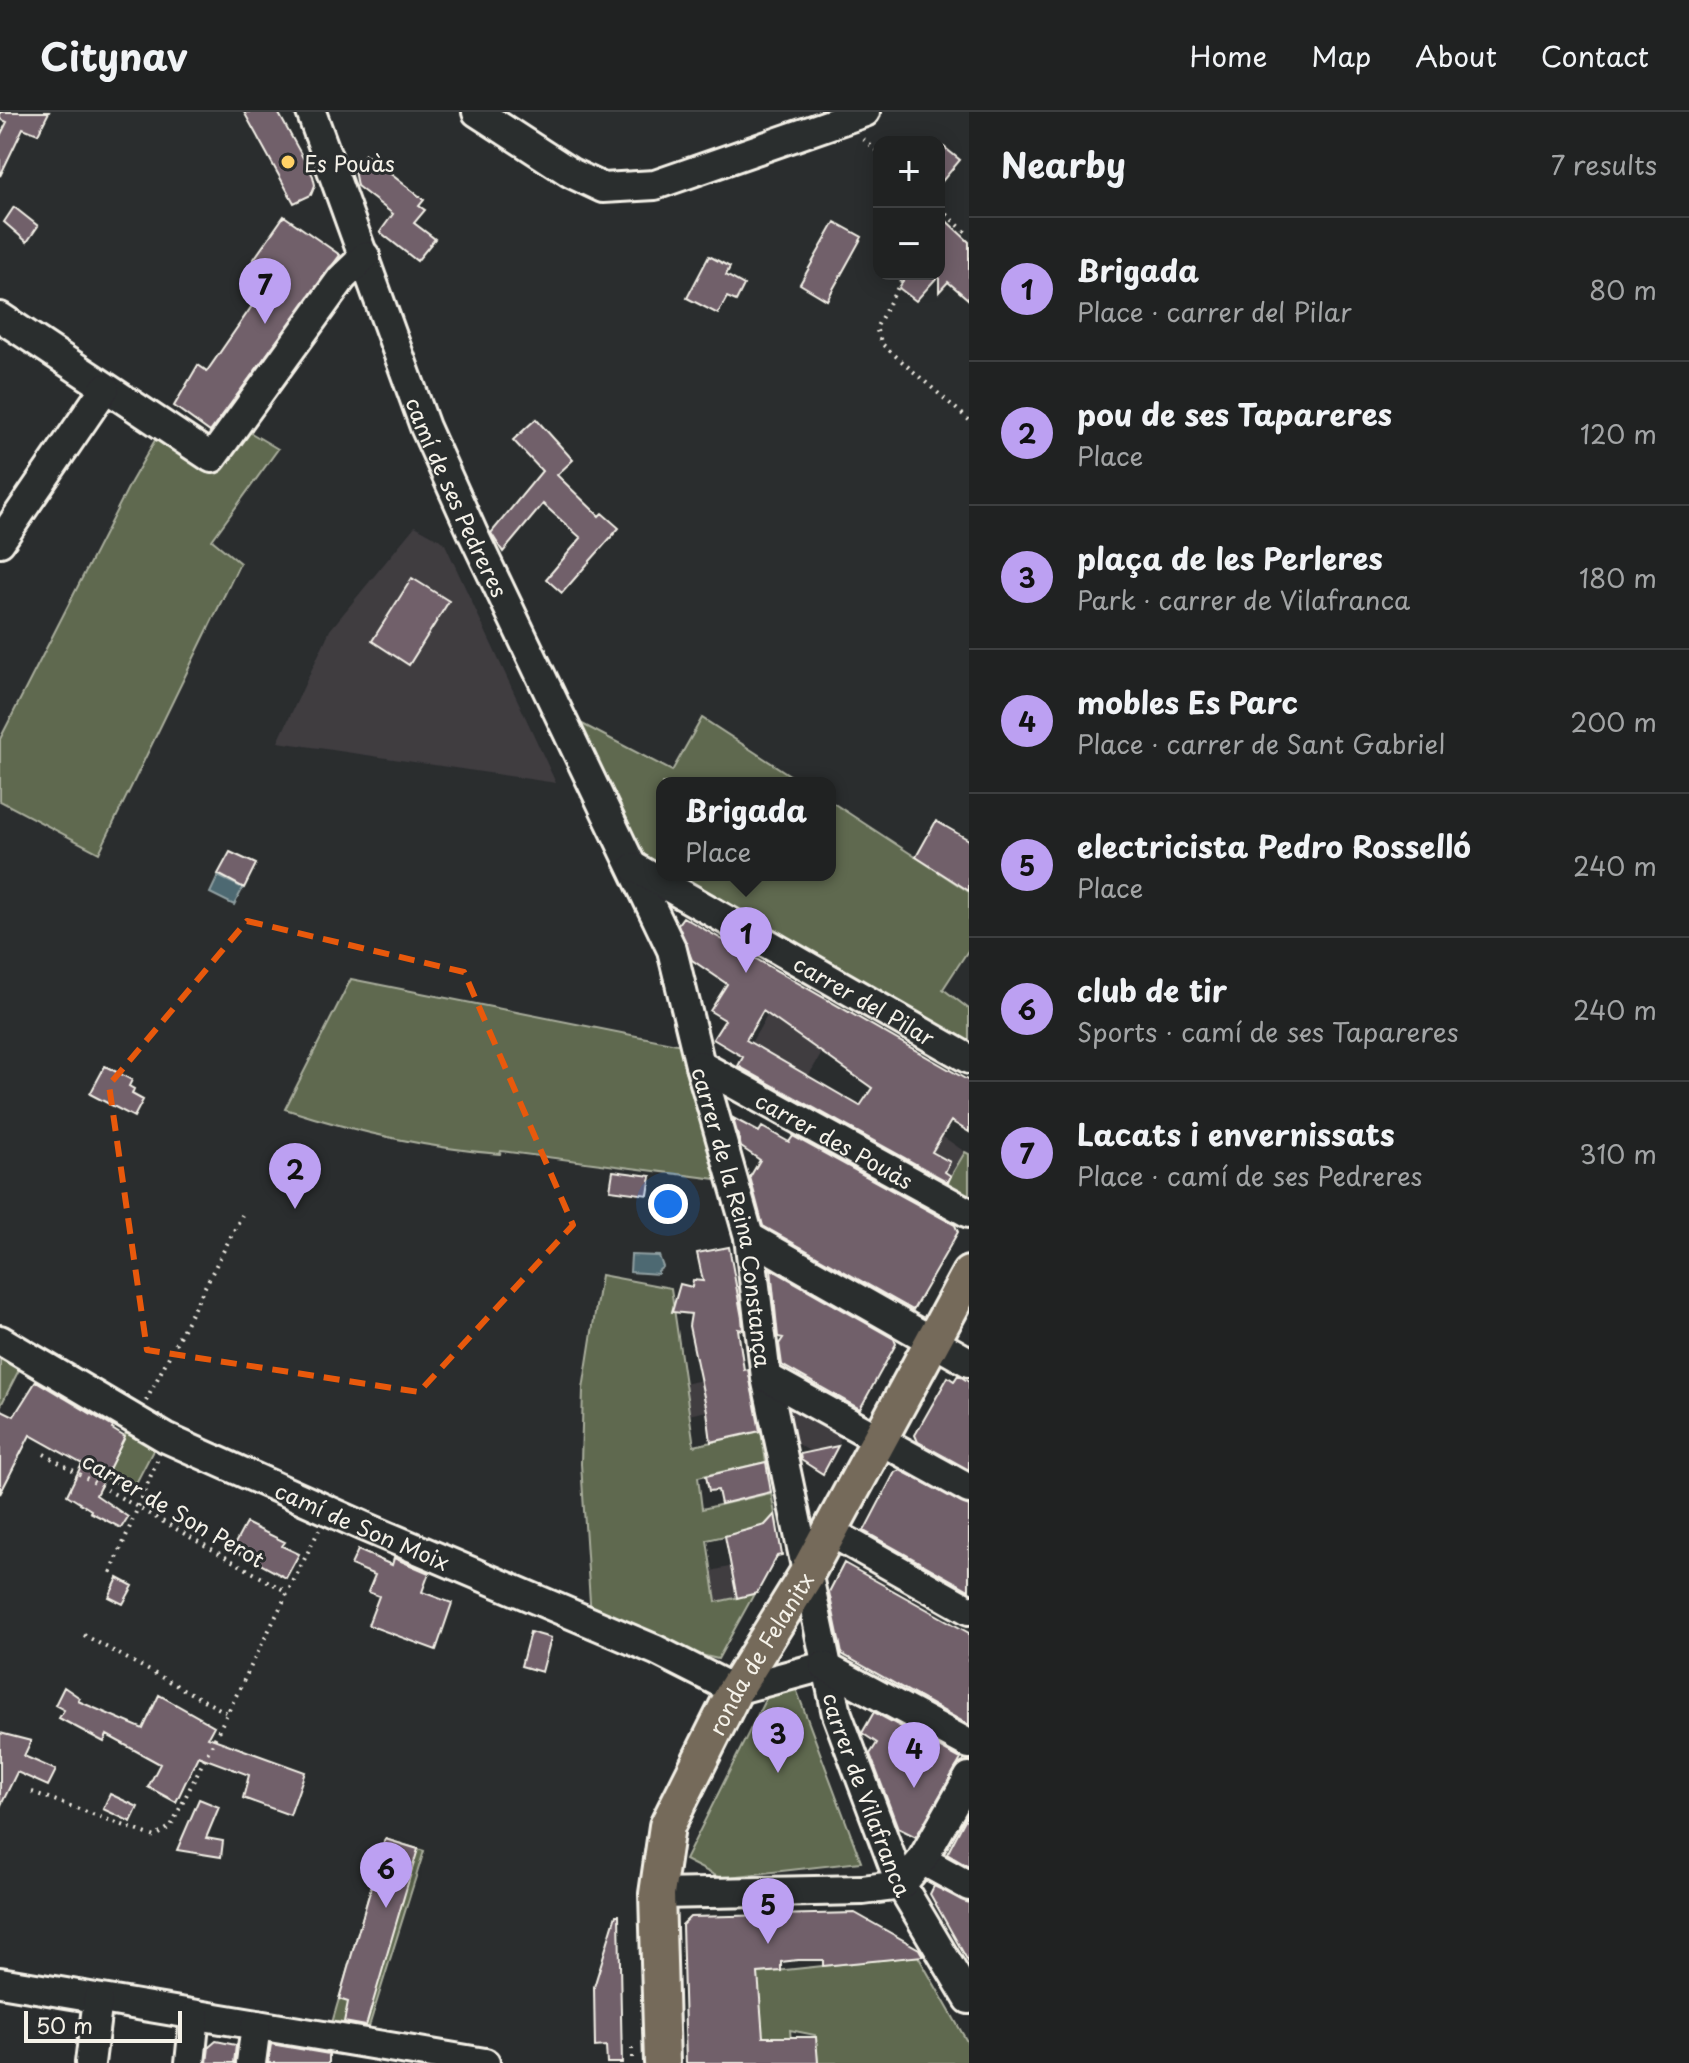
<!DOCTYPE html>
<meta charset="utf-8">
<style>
:root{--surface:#202222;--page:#282a2a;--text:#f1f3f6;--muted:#a2a4a5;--line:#3d3f40;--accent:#bca0f2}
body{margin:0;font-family:"Playpen Sans",sans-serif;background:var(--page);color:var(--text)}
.controls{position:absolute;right:24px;top:24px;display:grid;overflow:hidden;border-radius:16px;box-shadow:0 4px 20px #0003}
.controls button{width:72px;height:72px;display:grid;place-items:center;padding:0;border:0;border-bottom:2px solid var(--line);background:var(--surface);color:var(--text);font:40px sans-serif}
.scale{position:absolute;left:24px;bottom:20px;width:158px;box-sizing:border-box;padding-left:8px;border:4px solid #f4f1e8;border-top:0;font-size:22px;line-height:28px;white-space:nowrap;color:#f4f1e8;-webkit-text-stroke:6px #2a2d2e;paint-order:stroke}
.you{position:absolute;left:668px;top:1092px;width:28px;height:28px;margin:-20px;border:6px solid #fff;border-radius:50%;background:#1a73e8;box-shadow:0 0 0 12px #1a73e833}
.badge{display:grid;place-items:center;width:52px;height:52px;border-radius:50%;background:var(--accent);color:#111;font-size:26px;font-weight:700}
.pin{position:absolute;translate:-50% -66px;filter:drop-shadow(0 2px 4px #0008)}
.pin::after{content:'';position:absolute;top:42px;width:28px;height:24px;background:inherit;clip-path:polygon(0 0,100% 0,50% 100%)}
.popup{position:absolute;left:656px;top:665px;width:180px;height:104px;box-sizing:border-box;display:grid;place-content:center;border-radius:16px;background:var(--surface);filter:drop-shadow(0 2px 6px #0005);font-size:26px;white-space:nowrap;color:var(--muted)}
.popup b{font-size:30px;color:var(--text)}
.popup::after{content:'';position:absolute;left:50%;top:100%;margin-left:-16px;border:16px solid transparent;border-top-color:var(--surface)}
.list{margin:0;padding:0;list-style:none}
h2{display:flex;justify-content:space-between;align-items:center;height:104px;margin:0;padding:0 32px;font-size:34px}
h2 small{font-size:26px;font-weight:400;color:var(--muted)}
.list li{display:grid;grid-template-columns:52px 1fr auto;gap:24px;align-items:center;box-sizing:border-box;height:144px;padding:0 32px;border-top:2px solid var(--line)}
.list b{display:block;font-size:30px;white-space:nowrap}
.list p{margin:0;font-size:26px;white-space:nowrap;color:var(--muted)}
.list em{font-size:26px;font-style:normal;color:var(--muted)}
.map{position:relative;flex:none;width:969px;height:1951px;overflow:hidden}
header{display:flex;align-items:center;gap:48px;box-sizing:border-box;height:112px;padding:0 40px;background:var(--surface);border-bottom:2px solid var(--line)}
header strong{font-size:38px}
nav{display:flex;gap:44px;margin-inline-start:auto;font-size:28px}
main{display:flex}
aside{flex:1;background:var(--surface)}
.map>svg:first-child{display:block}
.built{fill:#3f3c40}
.green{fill:#5e6950;stroke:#a9ad9c;stroke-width:2}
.water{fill:#4d6972;stroke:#909fa1;stroke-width:2}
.building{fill:#71606b;stroke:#f4f1e8;stroke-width:2;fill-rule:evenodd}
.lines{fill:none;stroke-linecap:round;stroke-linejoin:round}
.minor-casing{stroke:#f4f1e8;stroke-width:34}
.major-casing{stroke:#f4f1e8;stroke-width:40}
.path{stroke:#f4f1e8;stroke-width:4;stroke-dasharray:2 6;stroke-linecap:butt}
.minor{stroke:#2a2d2e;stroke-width:28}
.major{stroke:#746a5a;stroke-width:34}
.marked{fill:none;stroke:#e8590c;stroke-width:6;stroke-dasharray:16 10;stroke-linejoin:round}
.poi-dot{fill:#ffd166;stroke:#2a2d2e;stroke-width:3}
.labels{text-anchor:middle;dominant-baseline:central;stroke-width:6;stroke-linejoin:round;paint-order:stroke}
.poi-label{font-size:22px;fill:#f4f1e8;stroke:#2a2d2e;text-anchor:start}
.street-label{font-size:22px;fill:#f4f1e8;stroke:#2a2d2e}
</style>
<header>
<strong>Citynav</strong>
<nav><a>Home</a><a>Map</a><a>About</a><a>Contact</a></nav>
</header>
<main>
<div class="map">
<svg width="969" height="1951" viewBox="0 0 969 1951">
<rect width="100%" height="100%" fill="#2a2d2e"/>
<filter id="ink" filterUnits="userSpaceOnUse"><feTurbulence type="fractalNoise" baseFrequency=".0125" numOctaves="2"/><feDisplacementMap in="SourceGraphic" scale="16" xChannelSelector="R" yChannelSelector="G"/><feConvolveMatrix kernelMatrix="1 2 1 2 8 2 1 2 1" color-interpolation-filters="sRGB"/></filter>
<g filter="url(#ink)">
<path class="built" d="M 415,414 L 444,430 L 556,671 L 278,630 L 330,518 Z
M 768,902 L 822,941 L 794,988 L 737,955 Z
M 942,1024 L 965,1040 L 945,1074 L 920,1060 Z
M 751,1257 L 756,1289 L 688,1303 L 684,1272 Z
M 793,1297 L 838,1321 L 840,1329 L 829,1350 L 792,1329 L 786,1302 Z
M 777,1444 L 757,1482 L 716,1491 L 711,1459 Z"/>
<path class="green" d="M 246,318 L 278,337 L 212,428 L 240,451 L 99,741 L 0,689 L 0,627 L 131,370 L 158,323 L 216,362 Z
M 565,603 L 672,659 L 702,606 L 802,671 L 662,671 L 662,757 L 628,737 Z
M 830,689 L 969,780 L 969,837 L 943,877 L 969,897 L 969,930 L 673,763 L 830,763 Z
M 351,867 L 682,933 L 724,1068 L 501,1039 L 500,1042 C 426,1036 356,1020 285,997 Z
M 965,1040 L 969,1042 L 969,1087 L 945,1074 Z
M 601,1163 L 671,1176 L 694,1334 L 761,1319 L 766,1350 L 698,1365 L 702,1397 L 771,1381 L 777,1412 L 707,1428 L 716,1490 L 754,1482 L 718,1547 L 655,1532 L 591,1505 L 581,1352 L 583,1277 Z
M 0,1240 L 22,1252 L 0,1295 Z
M 130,1313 L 158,1329 L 132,1379 L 105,1365 Z
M 774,1570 L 795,1574 L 861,1750 L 720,1766 L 685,1748 Z
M 385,1727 L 424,1739 L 366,1924 L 330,1918 Z
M 918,1844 L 969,1933 L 969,1951 L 818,1951 L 815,1923 L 790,1918 L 793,1951 L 763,1942 L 757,1861 Z"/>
<path class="water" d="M 218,764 L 243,776 L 234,793 L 210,781 Z
M 631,1143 L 659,1144 L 663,1155 L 658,1159 L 658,1162 L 630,1160 Z"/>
<path class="building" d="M 0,0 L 49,0 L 38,22 L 23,16 L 0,64 L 0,24 L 7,10 L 0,7 Z
M 244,0 L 278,0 L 313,64 L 315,73 L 311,83 L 294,91 Z
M 939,31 L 960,48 L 939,73 Z
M 365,42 L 424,88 L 419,94 L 425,98 L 414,111 L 435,127 L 417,149 L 380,120 L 393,102 L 357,74 L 354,58 Z
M 14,95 L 38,114 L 27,130 L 4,110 Z
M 939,102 L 969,130 L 969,188 L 948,170 L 939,180 L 939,163 L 916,189 L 899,176 L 907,162 L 939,162 Z
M 284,104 L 340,143 L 210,320 L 174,294 L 198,253 L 207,259 L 268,171 L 247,157 Z
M 835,110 L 862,125 L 827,188 L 800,172 Z
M 709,144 L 730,155 L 726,163 L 744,173 L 736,189 L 727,185 L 718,202 L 687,186 Z
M 536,307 L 573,348 L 557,363 L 599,404 L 602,401 L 619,416 L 562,481 L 546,467 L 581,426 L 543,392 L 503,440 L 491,421 L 542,359 L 513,328 Z
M 412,466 L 449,489 L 409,553 L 372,529 Z
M 936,709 L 969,728 L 969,779 L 916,745 Z
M 230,740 L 256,752 L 244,776 L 218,762 Z
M 683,805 L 969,969 L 969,1020 L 951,1009 L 932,1040 L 950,1050 L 945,1060 L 951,1064 L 948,1070 L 738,954 L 743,945 L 713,927 L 725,908 L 710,899 L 727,872 L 692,848 L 678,812 ZM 763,899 L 872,976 L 860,994 L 746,928 Z
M 105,954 L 132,968 L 129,974 L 134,977 L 132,982 L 143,988 L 134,1005 L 90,982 Z
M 733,1006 L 759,1020 L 762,1015 L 789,1030 L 793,1024 L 955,1113 L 958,1120 L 913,1198 L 763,1114 L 750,1065 L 760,1048 L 741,1035 Z
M 613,1059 L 651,1064 L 648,1083 L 610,1078 Z
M 729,1135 L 742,1206 L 743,1218 L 738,1217 L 744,1258 L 748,1257 L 760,1319 L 711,1330 L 707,1299 L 689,1214 L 691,1202 L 672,1200 L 680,1172 L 692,1175 L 693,1168 L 703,1169 L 697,1141 Z
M 771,1157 L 894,1227 L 896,1232 L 860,1297 L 782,1253 L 779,1232 L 783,1226 L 778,1225 Z
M 958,1263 L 969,1270 L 969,1358 L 918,1330 L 915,1323 L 948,1265 L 954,1269 Z
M 36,1269 L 113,1315 L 112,1317 L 125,1325 L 96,1383 L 128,1405 L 121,1416 L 90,1400 L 91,1398 L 67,1383 L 82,1352 L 30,1323 L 0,1382 L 0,1297 L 14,1304 Z
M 838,1334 L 823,1362 L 801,1348 L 800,1342 Z
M 766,1350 L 771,1380 L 721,1392 L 718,1378 L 709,1379 L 706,1364 Z
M 900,1358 L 969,1394 L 969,1478 L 864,1419 L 895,1360 Z
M 775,1402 L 782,1443 L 777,1444 L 757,1481 L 737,1486 L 725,1424 L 765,1413 Z
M 246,1411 L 285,1430 L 282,1434 L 299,1442 L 286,1466 L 232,1437 Z
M 358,1438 L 392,1453 L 394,1446 L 429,1461 L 422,1480 L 452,1491 L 436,1538 L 368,1513 L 379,1484 L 368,1480 L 375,1463 L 351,1453 Z
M 844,1451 L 969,1521 L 969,1613 L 842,1542 L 829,1480 Z
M 118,1466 L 133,1474 L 123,1492 L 109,1485 Z
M 530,1520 L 551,1526 L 542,1560 L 521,1554 Z
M 64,1575 L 80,1586 L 78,1589 L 143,1617 L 159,1583 L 214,1614 L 208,1625 L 305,1660 L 290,1703 L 243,1686 L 249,1663 L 198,1644 L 176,1690 L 148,1675 L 160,1652 L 107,1623 L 104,1630 L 59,1606 L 64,1598 L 55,1593 Z
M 874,1600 L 961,1647 L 916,1725 L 898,1716 L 870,1642 L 877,1631 L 862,1621 Z
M 0,1621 L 31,1629 L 24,1644 L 56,1658 L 48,1674 L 17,1660 L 0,1695 Z
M 110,1682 L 138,1695 L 131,1710 L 103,1697 Z
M 199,1687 L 219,1695 L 206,1726 L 223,1729 L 221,1745 L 177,1738 Z
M 969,1700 L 969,1755 L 947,1742 Z
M 385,1727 L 418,1737 L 366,1914 L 344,1910 L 348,1890 L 339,1887 Z
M 934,1774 L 969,1791 L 969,1851 L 930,1782 Z
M 855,1801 L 919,1837 L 923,1844 L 823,1854 L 823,1848 L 798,1848 L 781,1850 L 781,1859 L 758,1861 L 763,1925 L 816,1925 L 818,1951 L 686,1951 L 682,1813 L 690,1805 Z
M 616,1803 L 619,1803 L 622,1951 L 607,1951 L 606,1934 L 595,1935 L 594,1875 Z
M 216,1929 L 236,1933 L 234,1951 L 207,1951 L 209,1935 Z
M 271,1932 L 329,1942 L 329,1951 L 268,1951 Z"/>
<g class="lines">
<defs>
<g id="minor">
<path id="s1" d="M 311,0 L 425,315 L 474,424 L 672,838 L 700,953 L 749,1125 L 766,1265 L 837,1602 L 901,1773 L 969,1887"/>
<path d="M 477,0 L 571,61 L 603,76 L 655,73 L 865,0"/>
<path d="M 0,205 L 212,346 L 342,166 L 365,144"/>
<path d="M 0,430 L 105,276"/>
<path id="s2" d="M 634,755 L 969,947"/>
<path id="s3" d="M 700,953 L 969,1101"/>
<path d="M 749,1125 L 969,1250"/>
<path id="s4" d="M 0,1228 L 166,1326 L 363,1414 L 656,1538 L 735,1578 L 824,1554"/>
<path d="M 766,1265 L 969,1377"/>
<path d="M 829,1419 L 969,1498"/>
<path d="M 824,1554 L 969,1632"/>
<path d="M 922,1748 L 969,1774"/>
<path d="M 657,1782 L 863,1778 L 901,1773 L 922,1748 L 969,1665"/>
<path d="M 0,1870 L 485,1951"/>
<path d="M 90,1951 L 98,1887"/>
<path d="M 190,1951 L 195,1903"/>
<path d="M 251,1951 L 256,1913"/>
</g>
<g id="major">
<path id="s5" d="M 662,1951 L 657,1782 L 667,1714 L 735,1578 L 806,1463 L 969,1162"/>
</g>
</defs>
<use href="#minor" class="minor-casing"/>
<use href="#major" class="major-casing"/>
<path class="path" d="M 863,27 L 879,41
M 940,97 L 969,123
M 905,162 L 876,216 L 882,232 L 969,308
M 146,1289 L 242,1103
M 44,1342 L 287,1480
M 111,1461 L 158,1346
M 84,1523 L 227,1601
M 32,1680 L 155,1725 L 171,1714 L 319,1418
M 632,1936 L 632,1951"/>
<use href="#minor" class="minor"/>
<use href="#major" class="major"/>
</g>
</g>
<path class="marked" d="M 247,809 L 464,860 L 573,1113 L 419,1280 L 147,1238 L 109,973 Z"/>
<circle class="poi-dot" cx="288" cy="50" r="8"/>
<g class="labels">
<g class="poi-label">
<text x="304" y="50">Es Pouàs</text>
</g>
<g class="street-label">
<text stroke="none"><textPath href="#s1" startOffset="412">camí de ses Pedreres</textPath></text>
<text stroke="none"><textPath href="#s2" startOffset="266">carrer del Pilar</textPath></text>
<text stroke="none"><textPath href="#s3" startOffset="154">carrer des Pouàs</textPath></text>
<text stroke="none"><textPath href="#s1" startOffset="1188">carrer de la Reina Constança</textPath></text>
<text transform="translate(174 1397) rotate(30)">carrer de Son Perot</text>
<text stroke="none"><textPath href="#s4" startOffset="408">camí de Son Moix</textPath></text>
<text stroke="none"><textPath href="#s5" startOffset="434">ronda de Felanitx</textPath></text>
<text stroke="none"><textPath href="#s1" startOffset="1782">carrer de Vilafranca</textPath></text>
</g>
</g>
</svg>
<div class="controls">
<button>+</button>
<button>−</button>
</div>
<div class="scale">50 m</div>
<div class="you"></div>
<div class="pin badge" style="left:746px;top:861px">1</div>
<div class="popup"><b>Brigada</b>Place</div>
<div class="pin badge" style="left:295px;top:1097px">2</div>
<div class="pin badge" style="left:778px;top:1661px">3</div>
<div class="pin badge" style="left:914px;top:1676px">4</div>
<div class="pin badge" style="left:768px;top:1832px">5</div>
<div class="pin badge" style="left:386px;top:1796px">6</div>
<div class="pin badge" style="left:265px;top:212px">7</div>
</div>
<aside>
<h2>Nearby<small>7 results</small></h2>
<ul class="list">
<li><span class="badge">1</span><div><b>Brigada</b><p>Place · carrer del Pilar</p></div><em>80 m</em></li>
<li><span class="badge">2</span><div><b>pou de ses Tapareres</b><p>Place</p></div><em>120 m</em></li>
<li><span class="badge">3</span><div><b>plaça de les Perleres</b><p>Park · carrer de Vilafranca</p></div><em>180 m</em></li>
<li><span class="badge">4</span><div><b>mobles Es Parc</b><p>Place · carrer de Sant Gabriel</p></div><em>200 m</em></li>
<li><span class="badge">5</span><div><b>electricista Pedro Rosselló</b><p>Place</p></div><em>240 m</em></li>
<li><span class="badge">6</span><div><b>club de tir</b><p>Sports · camí de ses Tapareres</p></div><em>240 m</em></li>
<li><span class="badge">7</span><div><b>Lacats i envernissats</b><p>Place · camí de ses Pedreres</p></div><em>310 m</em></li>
</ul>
</aside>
</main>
